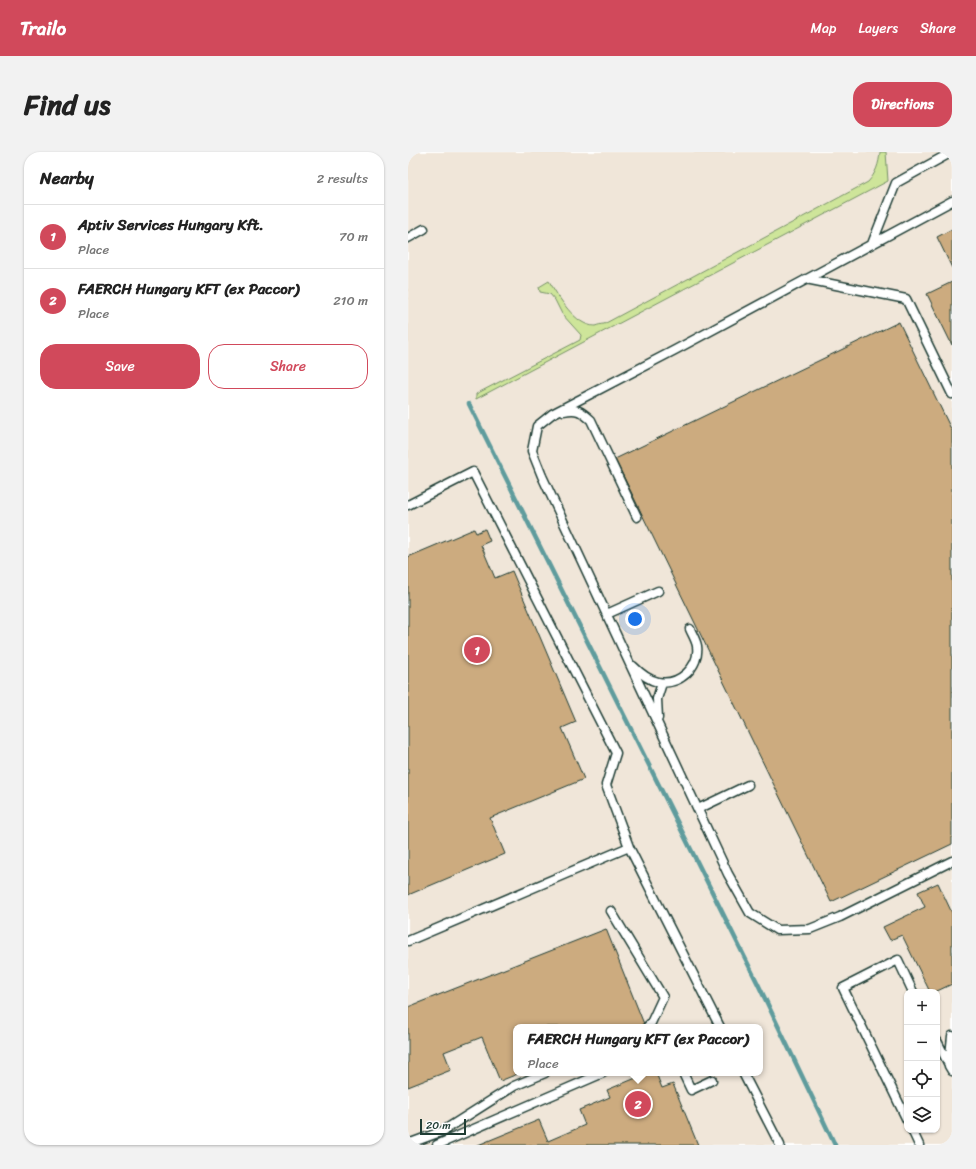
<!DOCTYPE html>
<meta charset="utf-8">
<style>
:root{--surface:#fff;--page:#f2f2f2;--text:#222;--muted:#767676;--line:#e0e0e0;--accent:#d1495b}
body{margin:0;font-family:Sriracha,sans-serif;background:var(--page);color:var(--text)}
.controls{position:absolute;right:12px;bottom:12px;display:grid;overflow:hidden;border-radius:8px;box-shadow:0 1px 3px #0004}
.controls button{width:36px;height:36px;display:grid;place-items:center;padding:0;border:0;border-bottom:1px solid var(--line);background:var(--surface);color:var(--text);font:20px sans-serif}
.scale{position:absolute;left:12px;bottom:10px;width:46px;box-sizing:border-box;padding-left:4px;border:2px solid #1f3d34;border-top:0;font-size:11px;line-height:14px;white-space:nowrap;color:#1f3d34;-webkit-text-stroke:3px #fff;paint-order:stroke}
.you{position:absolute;left:227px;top:467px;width:14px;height:14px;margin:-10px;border:3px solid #fff;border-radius:50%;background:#1a73e8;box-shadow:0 0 0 6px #1a73e833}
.badge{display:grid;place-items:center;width:26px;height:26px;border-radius:50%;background:var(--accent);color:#fff;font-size:13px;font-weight:700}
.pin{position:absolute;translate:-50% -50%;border:2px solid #fff;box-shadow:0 1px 4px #0006}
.popup{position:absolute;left:105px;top:872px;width:250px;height:52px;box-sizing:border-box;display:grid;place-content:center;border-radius:8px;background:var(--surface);filter:drop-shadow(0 1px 3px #0005);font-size:13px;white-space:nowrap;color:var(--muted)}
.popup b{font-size:15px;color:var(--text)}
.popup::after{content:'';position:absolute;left:50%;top:100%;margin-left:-8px;border:8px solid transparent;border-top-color:var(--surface)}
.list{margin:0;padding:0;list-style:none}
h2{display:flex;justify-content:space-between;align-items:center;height:52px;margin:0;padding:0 16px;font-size:17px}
h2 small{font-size:13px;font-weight:400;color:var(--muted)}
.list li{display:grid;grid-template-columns:26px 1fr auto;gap:12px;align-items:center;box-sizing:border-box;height:64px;padding:0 16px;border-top:1px solid var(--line)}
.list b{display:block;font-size:15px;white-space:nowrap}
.list p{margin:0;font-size:13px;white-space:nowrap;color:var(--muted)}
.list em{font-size:13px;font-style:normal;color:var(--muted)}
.actions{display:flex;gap:8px;padding:12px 16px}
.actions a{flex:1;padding:9px 0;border:1px solid var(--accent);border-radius:16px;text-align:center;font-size:14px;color:var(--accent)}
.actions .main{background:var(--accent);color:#fff}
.icon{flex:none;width:22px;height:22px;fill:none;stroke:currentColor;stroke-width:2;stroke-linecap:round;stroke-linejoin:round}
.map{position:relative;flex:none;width:544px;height:993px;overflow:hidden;border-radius:16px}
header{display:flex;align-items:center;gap:24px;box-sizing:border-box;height:56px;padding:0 20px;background:var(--accent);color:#fff}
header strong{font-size:19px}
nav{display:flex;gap:22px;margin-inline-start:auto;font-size:14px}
.intro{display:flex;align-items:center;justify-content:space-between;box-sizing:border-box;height:96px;padding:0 24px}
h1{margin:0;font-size:28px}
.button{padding:10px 18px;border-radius:16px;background:var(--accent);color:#fff;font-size:14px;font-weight:700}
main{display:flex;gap:24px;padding:0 24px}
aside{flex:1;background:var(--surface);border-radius:16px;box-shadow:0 1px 3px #0004}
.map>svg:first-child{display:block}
.built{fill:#f0e6d9;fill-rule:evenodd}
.green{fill:#cee59a;stroke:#769167}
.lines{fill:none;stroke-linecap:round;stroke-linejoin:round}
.stream{stroke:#5f9c9d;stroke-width:4.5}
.building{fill:#ccab7f;stroke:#1f3d34}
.lane-casing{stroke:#1f3d34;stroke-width:11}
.lane{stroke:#fff;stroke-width:8}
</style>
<header>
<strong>Trailo</strong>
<nav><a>Map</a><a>Layers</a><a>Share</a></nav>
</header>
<div class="intro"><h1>Find us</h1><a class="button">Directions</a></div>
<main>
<aside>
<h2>Nearby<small>2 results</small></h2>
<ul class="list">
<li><span class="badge">1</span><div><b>Aptiv Services Hungary Kft.</b><p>Place</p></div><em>70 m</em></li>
<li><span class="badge">2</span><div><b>FAERCH Hungary KFT (ex Paccor)</b><p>Place</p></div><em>210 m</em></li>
</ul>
<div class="actions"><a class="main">Save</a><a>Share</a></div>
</aside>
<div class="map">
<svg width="544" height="993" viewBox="0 0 544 993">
<rect width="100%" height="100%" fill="#fff"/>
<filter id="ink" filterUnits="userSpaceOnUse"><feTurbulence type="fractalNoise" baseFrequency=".025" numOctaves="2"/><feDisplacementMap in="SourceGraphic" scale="8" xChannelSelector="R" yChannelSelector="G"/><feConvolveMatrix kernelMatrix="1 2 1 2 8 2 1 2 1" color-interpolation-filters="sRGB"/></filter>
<g filter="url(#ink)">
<path class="built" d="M 0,0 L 544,0 L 544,993 L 0,993 ZM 499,840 L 529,840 L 529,978 L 499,978 ZM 108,875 L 352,875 L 352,921 L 108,921 Z"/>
<path class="green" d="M 472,0 L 478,0 L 480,29 L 68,247 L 68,242 L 172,188 L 173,183 L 154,162 L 147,148 L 142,142 L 132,140 L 131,135 L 141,129 C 150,144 167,174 187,174 C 190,173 193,172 196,172 L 460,30 C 468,21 471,12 472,0 Z"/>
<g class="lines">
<path class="stream" d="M 61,252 L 350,832 L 427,993"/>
</g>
<path class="building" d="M 544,77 L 544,116 L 529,85 Z
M 544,130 L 544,193 L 519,142 Z
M 491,170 L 544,279 L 544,692 L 423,750 L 207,307 Z
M 66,377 L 68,381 L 77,377 L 82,389 L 73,393 L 87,426 L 104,419 L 168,570 L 154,576 L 176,627 L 82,666 L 97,702 L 0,743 L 0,405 Z
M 530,731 L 544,761 L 544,832 L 527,840 L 522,840 L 494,783 L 482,788 L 475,775 L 517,755 L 510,740 Z
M 198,777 L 236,872 L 229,875 L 108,875 L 108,921 L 112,921 L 92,929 L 74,885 L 36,900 L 43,918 L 0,935 L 0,855 Z
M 240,921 L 248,921 L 254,936 L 265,932 L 290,993 L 70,993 L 131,968 L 140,989 L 177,973 L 171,958 L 202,945 L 199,938 Z"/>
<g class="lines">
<defs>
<path id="lane" d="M 544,49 L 267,198 L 144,262 L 129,274 L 124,299 L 134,324 L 320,722 L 342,761 L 369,778 L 402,777 L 432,765 L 544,709
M 0,86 L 16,77
M 464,92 L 488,31 L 544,0
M 398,127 L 498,147 L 544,242
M 156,259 C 169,256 173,259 183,268 L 229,365
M 0,353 L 65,320 L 208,601 L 198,633 L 221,695
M 199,462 L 250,439
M 225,514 C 232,521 240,528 250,530 C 271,534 292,515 289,494 C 288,488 284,482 282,477
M 250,566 L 249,547 L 254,531
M 290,657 L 340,633
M 203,759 L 255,845 L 243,871 L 239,875
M 0,789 L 221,695 L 312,875
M 544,884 L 541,914 L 544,919
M 529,889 L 541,913
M 275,921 L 283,938 L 304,928
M 335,921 L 372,993
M 499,968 L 435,836 L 490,808 L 505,840
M 504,978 L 511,993
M 0,992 L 35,979 L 106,934 L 137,921
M 29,993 L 195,921"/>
</defs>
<use href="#lane" class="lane-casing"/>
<use href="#lane" class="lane"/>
</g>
</g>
</svg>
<div class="controls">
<button>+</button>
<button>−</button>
<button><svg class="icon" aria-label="locate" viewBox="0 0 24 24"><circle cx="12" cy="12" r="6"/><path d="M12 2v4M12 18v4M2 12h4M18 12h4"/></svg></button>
<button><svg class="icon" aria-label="layers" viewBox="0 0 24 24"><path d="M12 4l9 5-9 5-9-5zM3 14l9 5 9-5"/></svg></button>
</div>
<div class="scale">20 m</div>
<div class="you"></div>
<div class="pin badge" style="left:69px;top:498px">1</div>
<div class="pin badge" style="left:230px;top:952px">2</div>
<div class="popup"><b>FAERCH Hungary KFT (ex Paccor)</b>Place</div>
</div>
</main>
